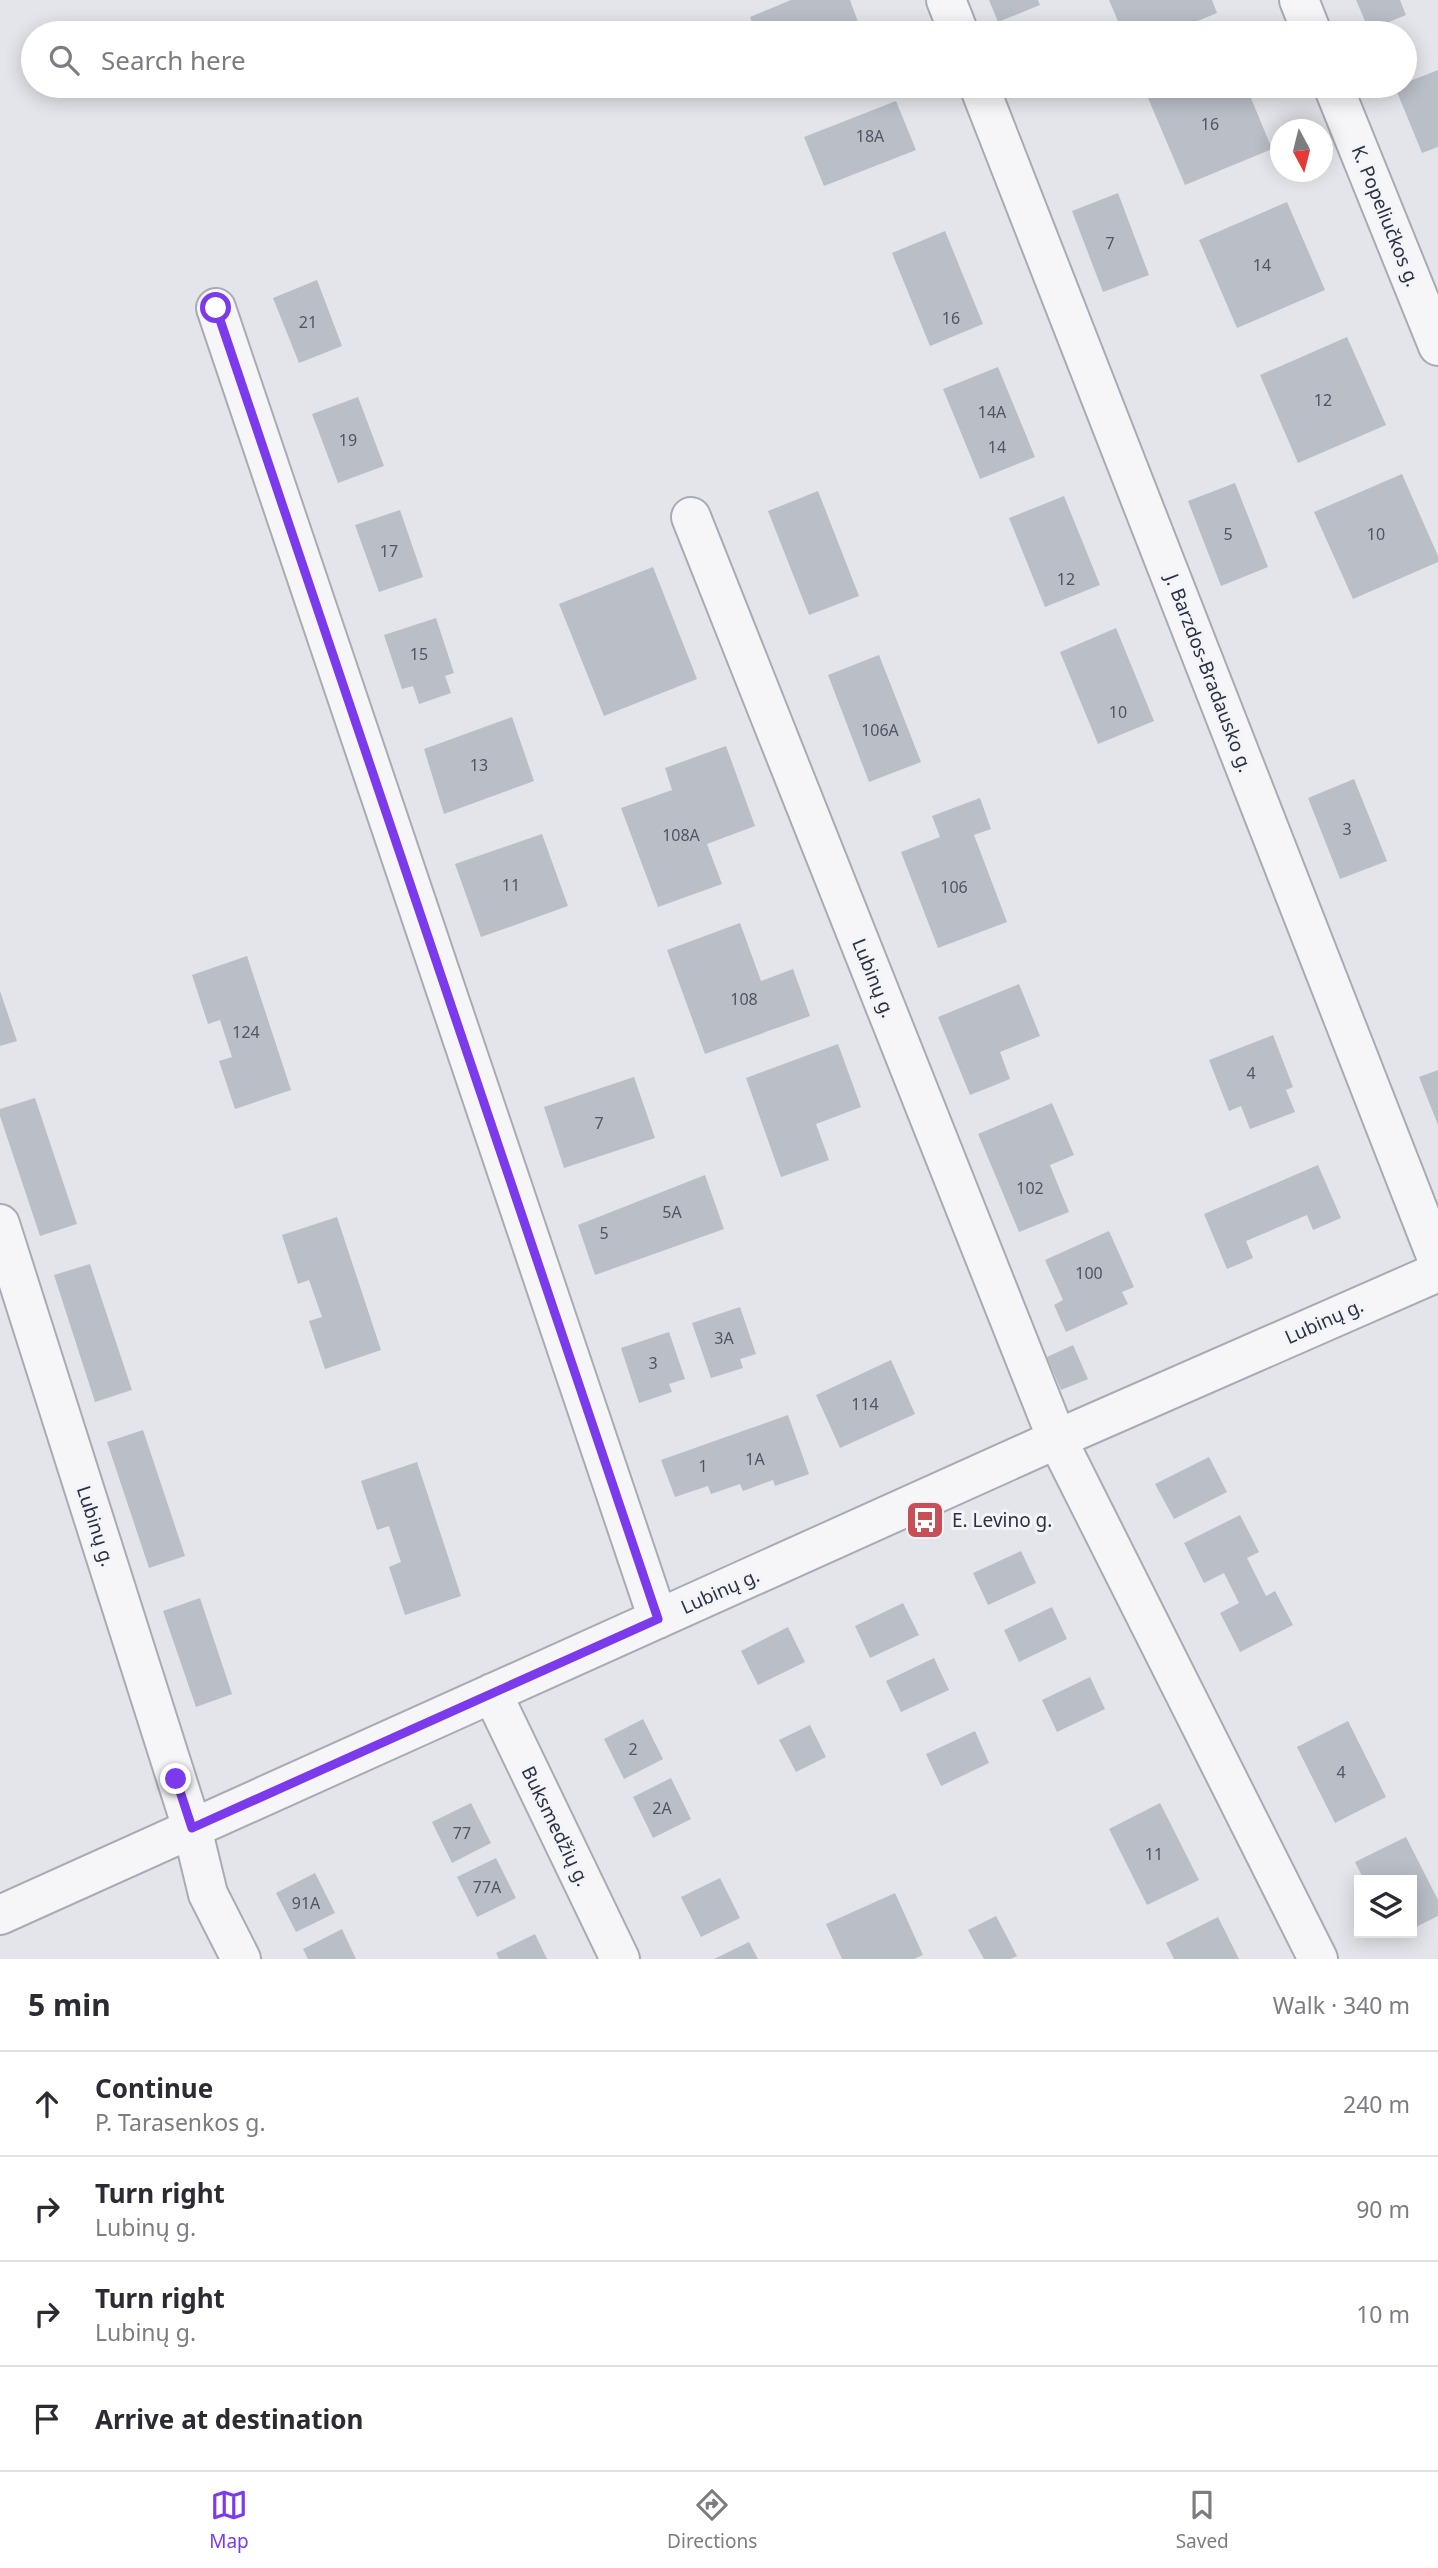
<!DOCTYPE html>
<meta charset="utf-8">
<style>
:root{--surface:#fff;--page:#f2f2f3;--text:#2b2b33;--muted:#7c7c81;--line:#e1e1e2;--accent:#7c3aed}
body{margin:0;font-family:"Noto Sans",sans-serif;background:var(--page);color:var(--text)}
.controls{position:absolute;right:21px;bottom:21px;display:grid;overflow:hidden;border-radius:0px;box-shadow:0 4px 18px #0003}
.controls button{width:63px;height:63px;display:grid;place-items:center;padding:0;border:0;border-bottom:2px solid var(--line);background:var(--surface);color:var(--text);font:35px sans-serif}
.compass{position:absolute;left:1270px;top:119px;width:63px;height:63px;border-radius:50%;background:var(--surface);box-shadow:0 4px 18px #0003;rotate:173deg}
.stop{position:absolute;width:21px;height:21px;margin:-16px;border:5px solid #7c3aed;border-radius:50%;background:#fff}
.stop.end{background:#7c3aed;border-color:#fff;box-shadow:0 2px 7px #0008}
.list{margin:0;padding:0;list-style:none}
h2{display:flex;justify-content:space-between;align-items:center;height:91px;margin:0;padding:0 28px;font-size:30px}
h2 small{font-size:23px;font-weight:400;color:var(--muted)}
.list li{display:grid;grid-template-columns:46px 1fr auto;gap:21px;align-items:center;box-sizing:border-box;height:105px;padding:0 28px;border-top:2px solid var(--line)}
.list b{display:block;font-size:26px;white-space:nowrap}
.list p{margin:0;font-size:23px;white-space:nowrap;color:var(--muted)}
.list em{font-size:23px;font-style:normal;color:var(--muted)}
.icon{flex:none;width:38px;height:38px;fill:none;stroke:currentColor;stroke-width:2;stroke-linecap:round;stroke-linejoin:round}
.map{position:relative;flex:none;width:1438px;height:1959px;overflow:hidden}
.search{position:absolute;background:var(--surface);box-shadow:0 4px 18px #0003;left:21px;right:21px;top:21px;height:77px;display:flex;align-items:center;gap:18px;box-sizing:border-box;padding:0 24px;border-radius:38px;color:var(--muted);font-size:26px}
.sheet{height:511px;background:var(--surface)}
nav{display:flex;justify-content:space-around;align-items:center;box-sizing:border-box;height:98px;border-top:2px solid var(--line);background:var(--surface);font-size:19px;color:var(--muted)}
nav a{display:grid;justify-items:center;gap:4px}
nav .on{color:var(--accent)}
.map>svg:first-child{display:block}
.building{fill:#babec7}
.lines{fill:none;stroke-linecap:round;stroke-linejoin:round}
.minor-casing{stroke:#a8abb4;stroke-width:42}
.minor{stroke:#f6f6f9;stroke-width:38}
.route{stroke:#7c3aed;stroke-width:9}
.labels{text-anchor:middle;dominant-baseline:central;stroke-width:6;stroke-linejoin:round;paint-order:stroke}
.number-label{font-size:16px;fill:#505463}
.street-label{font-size:19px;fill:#2c3142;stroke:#f3f4f8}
.poi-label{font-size:19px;fill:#2c3142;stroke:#f3f4f8;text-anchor:start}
</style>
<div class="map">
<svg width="1438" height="1959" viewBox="0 0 1438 1959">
<rect width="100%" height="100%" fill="#e3e5ea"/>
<path class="building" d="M 791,0 L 850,0 L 861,30 L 852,33 L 756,33 L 750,17 Z
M 989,0 L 1038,0 L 1040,5 L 998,22 Z
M 1109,0 L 1212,0 L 1217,13 L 1168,33 L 1123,33 Z
M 1356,0 L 1400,0 L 1406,15 L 1369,30 Z
M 1438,70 L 1438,147 L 1422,153 L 1395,87 L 1405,86 L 1405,83 Z
M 1178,86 L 1246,86 L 1272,149 L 1185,185 L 1148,98 Z
M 896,101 L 916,150 L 824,186 L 804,137 Z
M 1118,193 L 1149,275 L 1103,292 L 1072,211 Z
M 1287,202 L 1325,290 L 1237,328 L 1199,240 Z
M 945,231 L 983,324 L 930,346 L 892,253 Z
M 317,280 L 342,346 L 299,363 L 273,298 Z
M 1347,337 L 1386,425 L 1298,463 L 1260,375 Z
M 998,367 L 1035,457 L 980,479 L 943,389 Z
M 358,397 L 384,466 L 338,483 L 312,414 Z
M 1402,474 L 1438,556 L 1438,562 L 1353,599 L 1314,512 Z
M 1235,483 L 1268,567 L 1221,586 L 1188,501 Z
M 818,491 L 859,596 L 809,615 L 768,511 Z
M 1064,496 L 1100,585 L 1045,607 L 1009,518 Z
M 400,510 L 423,577 L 379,592 L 355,525 Z
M 653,567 L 697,679 L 604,716 L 559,604 Z
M 436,618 L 454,673 L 445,676 L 451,693 L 419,704 L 413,686 L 402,689 L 384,635 Z
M 1116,628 L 1154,721 L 1098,744 L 1060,652 Z
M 879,655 L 921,762 L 869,782 L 828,675 Z
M 512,717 L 534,781 L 444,814 L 424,749 Z
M 726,746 L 755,826 L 707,844 L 722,884 L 658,907 L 621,808 L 672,790 L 665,768 Z
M 1354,779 L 1387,861 L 1340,879 L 1308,798 Z
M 980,798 L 991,829 L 974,835 L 1007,922 L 938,948 L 901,852 L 940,837 L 932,816 Z
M 542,834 L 568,906 L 481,937 L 455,864 Z
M 740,923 L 761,981 L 793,969 L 810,1016 L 705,1054 L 667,950 Z
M 247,956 L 291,1090 L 235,1109 L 219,1061 L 232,1057 L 220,1020 L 208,1024 L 192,975 Z
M 1019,984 L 1040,1036 L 1000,1052 L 1010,1079 L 970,1095 L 938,1017 Z
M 0,991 L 17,1041 L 0,1046 Z
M 1273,1035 L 1293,1087 L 1286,1090 L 1295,1112 L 1250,1129 L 1241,1106 L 1229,1111 L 1209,1060 Z
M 838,1044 L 861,1107 L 816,1124 L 829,1160 L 781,1177 L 746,1078 Z
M 1438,1070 L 1438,1125 L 1419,1077 Z
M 634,1077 L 655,1138 L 564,1168 L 544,1107 Z
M 35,1098 L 77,1224 L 40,1236 L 0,1116 L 0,1109 Z
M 1052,1103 L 1074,1155 L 1050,1165 L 1069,1212 L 1019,1232 L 978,1134 Z
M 1318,1165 L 1341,1218 L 1313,1230 L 1307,1215 L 1246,1241 L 1253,1258 L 1227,1269 L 1204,1214 Z
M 705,1175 L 724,1229 L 595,1275 L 578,1225 Z
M 337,1217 L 381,1350 L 325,1369 L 309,1321 L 322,1317 L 309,1280 L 298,1284 L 282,1235 Z
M 1109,1231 L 1134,1287 L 1122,1292 L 1128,1304 L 1066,1332 L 1054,1305 L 1063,1300 L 1045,1260 Z
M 90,1264 L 132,1390 L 95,1402 L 54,1275 Z
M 740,1307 L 756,1354 L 740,1359 L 743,1368 L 711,1378 L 692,1323 Z
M 669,1332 L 685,1379 L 669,1384 L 672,1392 L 639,1403 L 621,1348 Z
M 1073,1345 L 1088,1379 L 1061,1390 L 1047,1357 Z
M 891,1360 L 915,1414 L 840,1448 L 816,1395 Z
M 788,1415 L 809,1474 L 775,1486 L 773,1480 L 743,1491 L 740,1484 L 711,1494 L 708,1486 L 675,1497 L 661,1460 Z
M 143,1430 L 185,1556 L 149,1568 L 107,1442 Z
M 1209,1457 L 1227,1492 L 1174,1519 L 1155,1484 Z
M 417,1462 L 461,1596 L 405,1615 L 389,1567 L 401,1562 L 389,1526 L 377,1530 L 361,1481 Z
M 1240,1515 L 1259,1552 L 1247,1558 L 1266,1596 L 1275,1591 L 1293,1625 L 1240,1652 L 1220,1613 L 1239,1603 L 1224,1573 L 1204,1583 L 1184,1543 Z
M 1021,1551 L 1036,1583 L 988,1605 L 973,1573 Z
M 200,1598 L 232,1694 L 196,1707 L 163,1611 Z
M 903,1603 L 919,1635 L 870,1658 L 855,1626 Z
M 1052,1607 L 1067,1639 L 1019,1662 L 1004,1630 Z
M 788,1627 L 805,1662 L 758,1685 L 741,1651 Z
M 934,1658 L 949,1690 L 901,1712 L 886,1681 Z
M 1090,1677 L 1105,1709 L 1057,1732 L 1042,1700 Z
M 643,1719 L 663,1759 L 624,1779 L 604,1739 Z
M 1348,1721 L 1386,1797 L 1335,1823 L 1297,1747 Z
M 810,1725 L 826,1757 L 796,1772 L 779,1740 Z
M 975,1731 L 989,1763 L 941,1786 L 926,1754 Z
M 671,1778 L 691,1819 L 653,1838 L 633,1797 Z
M 471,1803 L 491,1843 L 452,1863 L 432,1822 Z
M 1160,1803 L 1199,1880 L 1147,1905 L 1109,1829 Z
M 1406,1837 L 1438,1900 L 1438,1916 L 1412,1929 L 1412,1880 L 1364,1880 L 1355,1862 Z
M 496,1858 L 516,1898 L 477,1917 L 457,1877 Z
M 315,1873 L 335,1913 L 296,1932 L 276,1893 Z
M 720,1878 L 740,1918 L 701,1937 L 681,1897 Z
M 895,1893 L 923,1955 L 914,1959 L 842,1959 L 826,1924 Z
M 996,1916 L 1017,1956 L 1011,1959 L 984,1959 L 968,1930 Z
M 1218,1917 L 1239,1959 L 1174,1959 L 1166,1943 Z
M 342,1929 L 356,1959 L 308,1959 L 303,1949 Z
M 535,1934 L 547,1959 L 499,1959 L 496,1953 Z
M 749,1942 L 758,1959 L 714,1959 Z"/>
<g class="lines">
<defs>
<path id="minor" d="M 946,0 L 959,33
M 1299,0 L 1312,33
M 979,86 L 1438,1261
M 1333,86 L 1438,346
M 216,308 L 658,1619
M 691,517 L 1057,1439 L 1318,1959
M 0,1224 L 192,1828 L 208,1894 L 241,1959
M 492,1693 L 620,1959
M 0,1915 L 1057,1439 L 1438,1272"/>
</defs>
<use href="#minor" class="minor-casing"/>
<use href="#minor" class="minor"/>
</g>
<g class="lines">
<path class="route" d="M 176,1779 L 192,1828 L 658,1619 L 216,308"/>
</g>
<defs>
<symbol id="bus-square" viewBox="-11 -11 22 22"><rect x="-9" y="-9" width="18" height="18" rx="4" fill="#c84f55" stroke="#f3f4f8"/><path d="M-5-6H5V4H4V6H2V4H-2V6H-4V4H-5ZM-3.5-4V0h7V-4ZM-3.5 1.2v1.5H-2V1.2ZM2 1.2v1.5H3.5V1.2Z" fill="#fff"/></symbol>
</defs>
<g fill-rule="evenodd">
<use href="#bus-square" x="903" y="1498" width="44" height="44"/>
</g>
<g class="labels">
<g class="number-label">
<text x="1210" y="124">16</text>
<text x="870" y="136">18A</text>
<text x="1110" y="243">7</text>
<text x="1262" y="265">14</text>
<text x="951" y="318">16</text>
<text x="308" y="322">21</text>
<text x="1323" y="400">12</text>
<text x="992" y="412">14A</text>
<text x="348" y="440">19</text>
<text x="997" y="447">14</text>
<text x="1228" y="534">5</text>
<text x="1376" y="534">10</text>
<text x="389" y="551">17</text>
<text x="1066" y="579">12</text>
<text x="419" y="654">15</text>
<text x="1118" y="712">10</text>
<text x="880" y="730">106A</text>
<text x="479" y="765">13</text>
<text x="1347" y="829">3</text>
<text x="681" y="835">108A</text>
<text x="511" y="885">11</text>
<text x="954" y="887">106</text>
<text x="744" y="999">108</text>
<text x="246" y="1032">124</text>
<text x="1251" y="1073">4</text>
<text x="599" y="1123">7</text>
<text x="1030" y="1188">102</text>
<text x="672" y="1212">5A</text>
<text x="604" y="1233">5</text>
<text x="1089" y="1273">100</text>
<text x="724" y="1338">3A</text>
<text x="653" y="1363">3</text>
<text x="865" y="1404">114</text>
<text x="755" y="1459">1A</text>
<text x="703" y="1466">1</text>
<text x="633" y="1749">2</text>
<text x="1341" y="1772">4</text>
<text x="662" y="1808">2A</text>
<text x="462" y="1833">77</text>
<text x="1154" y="1854">11</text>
<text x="487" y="1887">77A</text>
<text x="306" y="1903">91A</text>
</g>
<g class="street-label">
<text transform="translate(1386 216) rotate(68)">K. Popeliučkos g.</text>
<text transform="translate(1209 673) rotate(69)">J. Barzdos-Bradausko g.</text>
<text transform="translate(874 978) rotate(68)">Lubinų g.</text>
<text transform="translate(1324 1321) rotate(-24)">Lubinų g.</text>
<text transform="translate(96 1526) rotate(72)">Lubinų g.</text>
<text transform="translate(720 1591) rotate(-24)">Lubinų g.</text>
<text transform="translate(556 1826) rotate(64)">Buksmedžių g.</text>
</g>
<g class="poi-label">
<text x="952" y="1520">E. Levino g.</text>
</g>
</g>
</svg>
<div class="controls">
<button><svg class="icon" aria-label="layers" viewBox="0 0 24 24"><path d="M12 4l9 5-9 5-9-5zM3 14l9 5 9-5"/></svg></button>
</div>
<svg class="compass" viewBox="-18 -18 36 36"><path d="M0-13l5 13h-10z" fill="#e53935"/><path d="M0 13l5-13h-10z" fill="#7c7c81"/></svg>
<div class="stop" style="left:216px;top:308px"></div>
<div class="stop end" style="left:176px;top:1779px"></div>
<div class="search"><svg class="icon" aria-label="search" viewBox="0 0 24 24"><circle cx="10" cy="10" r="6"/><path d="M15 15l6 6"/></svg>Search here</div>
</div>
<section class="sheet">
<h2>5 min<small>Walk · 340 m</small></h2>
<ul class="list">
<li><svg class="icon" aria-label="ahead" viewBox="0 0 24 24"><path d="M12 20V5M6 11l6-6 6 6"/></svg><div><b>Continue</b><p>P. Tarasenkos g.</p></div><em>240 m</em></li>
<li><svg class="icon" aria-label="right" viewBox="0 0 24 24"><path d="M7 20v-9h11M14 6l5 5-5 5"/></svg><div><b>Turn right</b><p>Lubinų g.</p></div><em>90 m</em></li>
<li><svg class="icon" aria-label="right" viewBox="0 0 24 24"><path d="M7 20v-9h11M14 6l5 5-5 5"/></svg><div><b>Turn right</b><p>Lubinų g.</p></div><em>10 m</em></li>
<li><svg class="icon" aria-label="arrive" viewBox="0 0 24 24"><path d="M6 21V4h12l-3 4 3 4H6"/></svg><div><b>Arrive at destination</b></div></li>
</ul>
</section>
<nav>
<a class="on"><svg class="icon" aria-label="map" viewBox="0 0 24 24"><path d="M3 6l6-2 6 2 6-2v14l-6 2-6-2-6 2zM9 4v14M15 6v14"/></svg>Map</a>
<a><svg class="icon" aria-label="directions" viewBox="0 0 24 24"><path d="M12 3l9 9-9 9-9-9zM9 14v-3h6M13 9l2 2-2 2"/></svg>Directions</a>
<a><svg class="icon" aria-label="saved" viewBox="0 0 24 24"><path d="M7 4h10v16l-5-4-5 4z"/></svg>Saved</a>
</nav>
